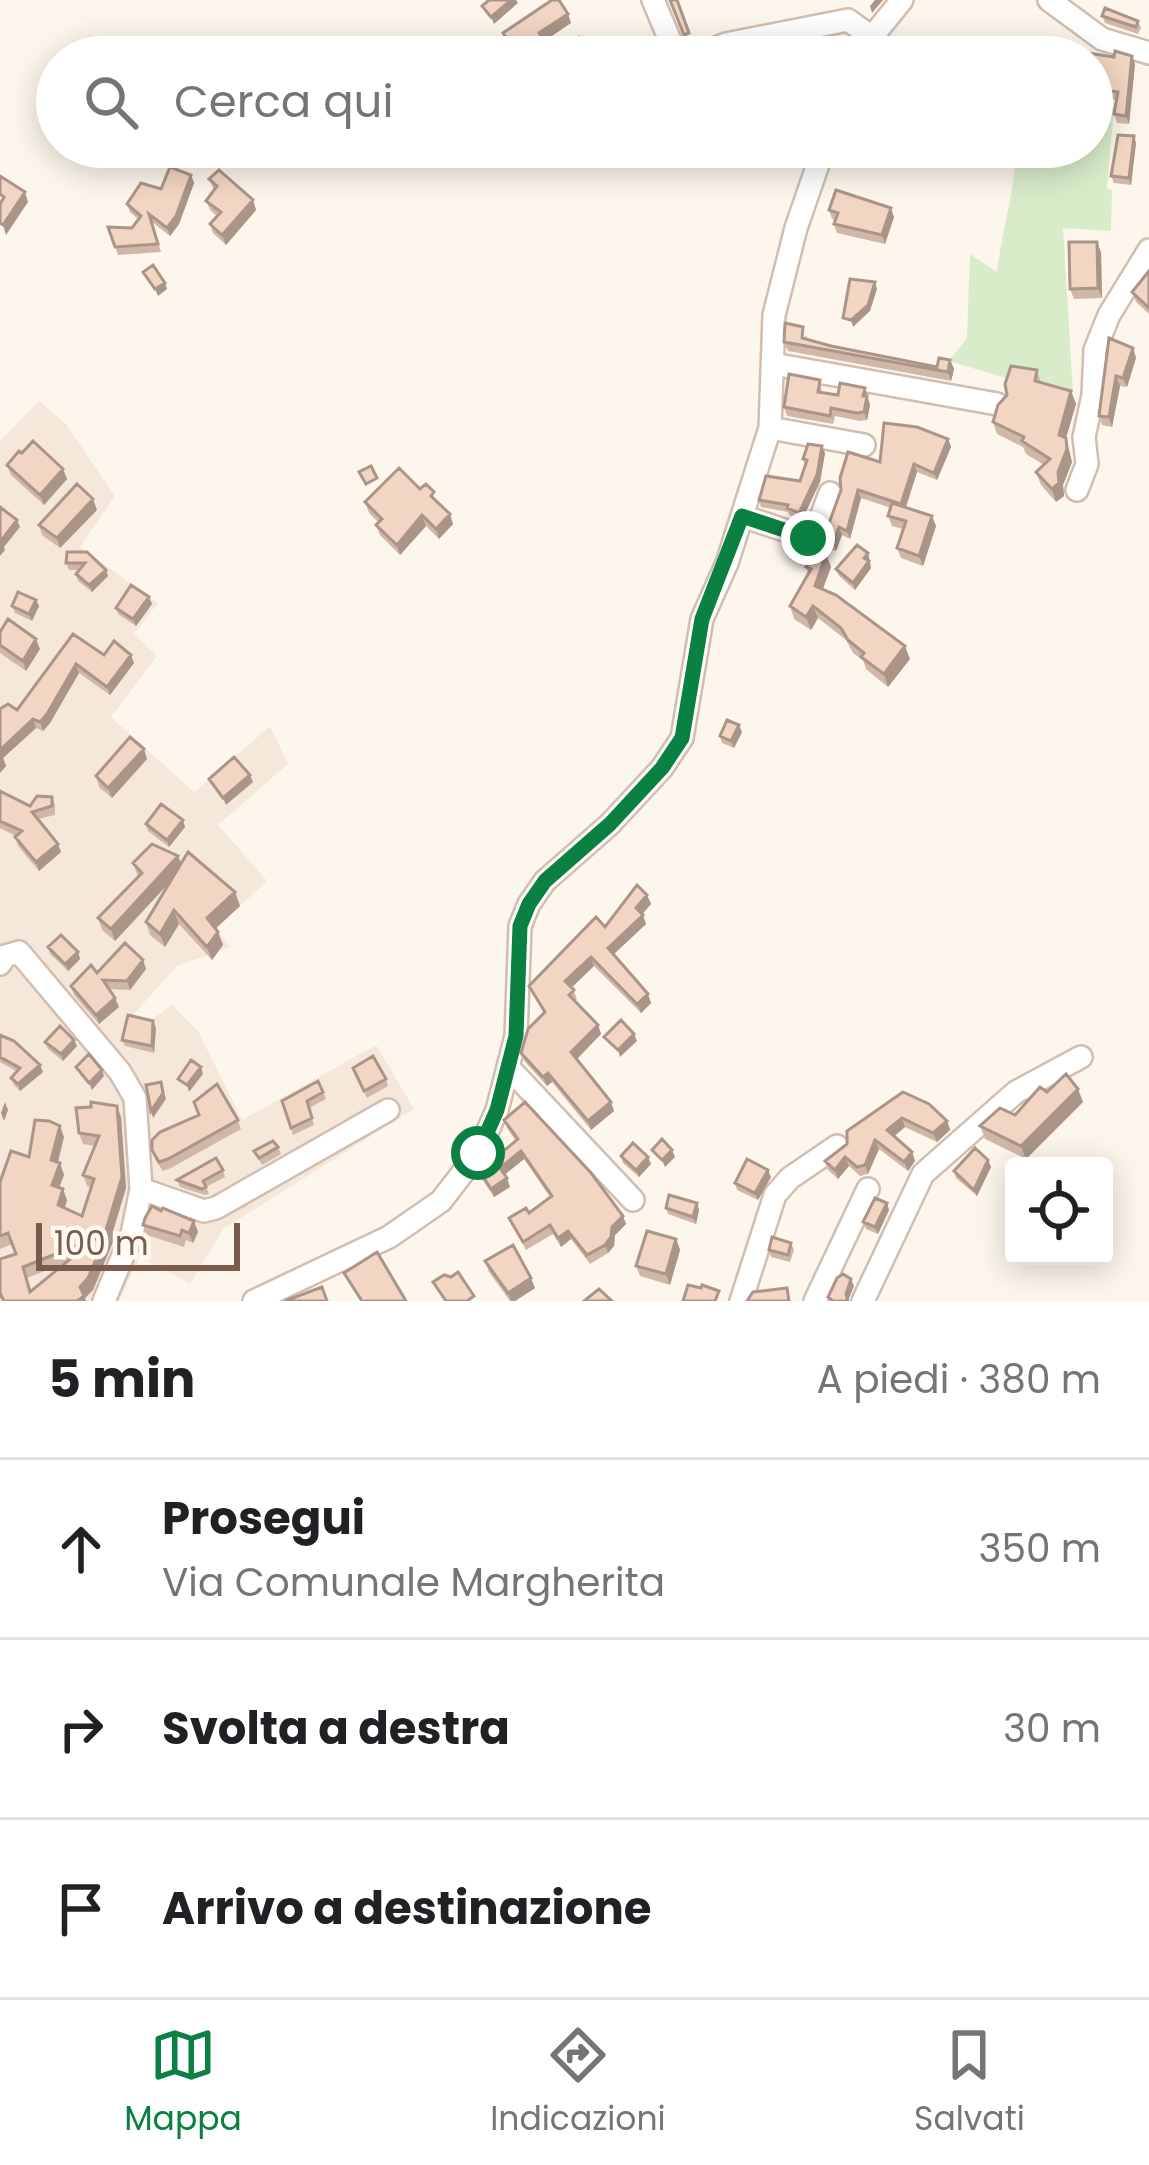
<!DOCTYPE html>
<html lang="it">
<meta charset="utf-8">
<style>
:root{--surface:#fff;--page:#f2f2f2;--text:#202124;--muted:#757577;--line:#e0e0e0;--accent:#0b8043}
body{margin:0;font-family:Poppins,sans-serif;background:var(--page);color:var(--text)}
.controls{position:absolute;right:36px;bottom:36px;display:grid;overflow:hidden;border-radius:12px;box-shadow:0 6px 30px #0003}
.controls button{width:108px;height:108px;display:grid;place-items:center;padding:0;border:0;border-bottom:3px solid var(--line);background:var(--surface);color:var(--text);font:60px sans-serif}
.scale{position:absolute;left:36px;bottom:30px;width:204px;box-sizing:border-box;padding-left:12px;border:6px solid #7a5c4d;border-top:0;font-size:33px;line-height:42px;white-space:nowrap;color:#7a5c4d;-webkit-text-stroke:9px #fffaf3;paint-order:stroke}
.stop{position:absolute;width:36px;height:36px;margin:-27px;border:9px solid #0b8043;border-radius:50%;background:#fff}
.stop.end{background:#0b8043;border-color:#fff;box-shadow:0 3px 12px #0008}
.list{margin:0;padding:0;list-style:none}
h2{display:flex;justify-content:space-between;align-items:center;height:156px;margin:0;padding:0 48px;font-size:51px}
h2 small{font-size:39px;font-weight:400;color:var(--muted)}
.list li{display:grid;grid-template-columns:78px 1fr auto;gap:36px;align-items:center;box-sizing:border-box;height:180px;padding:0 48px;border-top:3px solid var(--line)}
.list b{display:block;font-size:45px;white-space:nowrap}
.list p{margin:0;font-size:39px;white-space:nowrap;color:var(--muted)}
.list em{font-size:39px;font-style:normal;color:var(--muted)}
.icon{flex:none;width:66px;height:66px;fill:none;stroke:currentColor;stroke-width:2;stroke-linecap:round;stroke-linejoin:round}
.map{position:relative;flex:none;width:1149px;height:1301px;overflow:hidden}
.search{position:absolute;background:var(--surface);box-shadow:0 6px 30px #0003;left:36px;right:36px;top:36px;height:132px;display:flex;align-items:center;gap:30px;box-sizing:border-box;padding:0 42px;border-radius:66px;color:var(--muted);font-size:45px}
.sheet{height:696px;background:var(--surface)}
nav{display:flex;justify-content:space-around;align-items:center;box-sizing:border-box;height:168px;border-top:3px solid var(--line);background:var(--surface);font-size:33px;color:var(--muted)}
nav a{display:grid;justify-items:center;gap:6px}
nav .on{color:var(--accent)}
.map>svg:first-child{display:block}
.residential{fill:#f5e8da}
.green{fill:#d8ecc9}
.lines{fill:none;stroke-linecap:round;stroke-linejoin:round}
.minor-casing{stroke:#d1beb0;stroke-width:26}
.minor{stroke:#fff;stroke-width:21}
.wall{fill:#d1b7a8;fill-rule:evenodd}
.shaded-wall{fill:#aa9588}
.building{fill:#f3d5c3;stroke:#aa9588;stroke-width:3;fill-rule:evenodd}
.route{stroke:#0b8043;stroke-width:15}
</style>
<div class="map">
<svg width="1149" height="1301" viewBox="0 0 1149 1301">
<rect width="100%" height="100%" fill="#fdf6ec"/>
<path class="residential" d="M 39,401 L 66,424 L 115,496 L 80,547 L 158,603 L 134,634 L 157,656 L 111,717 L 194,792 L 270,726 L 288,764 L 218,825 L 267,881 L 216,928 L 230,947 L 177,966 L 133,1015 L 151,1020 L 172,1005 L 198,1031 L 242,1120 L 376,1045 L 414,1109 L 223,1229 L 190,1284 L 140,1257 L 119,1301 L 0,1301 L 0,441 Z"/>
<path class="green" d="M 1092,105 L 1114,108 L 1107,189 L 1112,190 L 1111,231 L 1063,228 L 1073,392 L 1008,374 L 1006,378 L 949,361 L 967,338 L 970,254 L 997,272 C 1002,229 1015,190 1017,147 L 1092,147 Z"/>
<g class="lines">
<defs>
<path id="minor" d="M 653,0 L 677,57
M 1049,0 L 1102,39 L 1149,53
M 695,57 L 726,44 L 848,20 L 872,37
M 863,57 L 872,37 L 902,0
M 572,154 L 588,147
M 773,364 L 997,404
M 770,428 L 864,445
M 1077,490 L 1087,464 L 1084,437 L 1093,395 L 1095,350 L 1109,315 L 1149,250
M 742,516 L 808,538 L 815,534 L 830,493
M 0,964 L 5,956 L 19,952 L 120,1072 L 135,1098 L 141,1189 L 132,1234 L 104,1301
M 509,1068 L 633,1200
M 141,1189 L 204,1211 L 216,1208 L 388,1110
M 254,1301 L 389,1237 L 441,1201 L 478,1153 L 497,1110 L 516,1036 L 520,926 L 529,904 L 545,881 L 610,824 L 662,768 L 682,738 L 702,619 L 727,563 L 770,428 L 774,315 L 796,228 L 824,147
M 741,1301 L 775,1195 L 790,1178 L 837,1146
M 815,1301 L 868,1189
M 863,1301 L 923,1174 L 1016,1092 L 1081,1057"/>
</defs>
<use href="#minor" class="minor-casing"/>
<use href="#minor" class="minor"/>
</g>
<path class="wall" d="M 1102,16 L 1138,21 L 1141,28 L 1138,34 L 1105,23 Z
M 1092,57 L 1135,64 L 1129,124 L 1117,123 L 1114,114 L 1116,100 L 1092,96 Z
M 1136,143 L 1131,185 L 1114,183 L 1111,176 Z
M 517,147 L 543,147 L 545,156 L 521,161 Z
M 191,175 L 194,183 L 179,224 L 170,236 L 152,222 L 161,252 L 118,255 L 108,227 L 132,228 L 138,219 L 130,212 L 127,204 Z
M 209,179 L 253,200 L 256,210 L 226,245 L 213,233 L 210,224 L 217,216 L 210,210 L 206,201 L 214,190 Z
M 829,210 L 894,217 L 885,244 L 837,233 L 834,224 L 835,220 L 832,219 Z
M 1101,252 L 1102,298 L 1074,299 L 1070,289 Z
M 1149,271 L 1149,314 L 1136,302 L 1132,292 Z
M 807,336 L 806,339 L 831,346 L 937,367 L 950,360 L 954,369 L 951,381 L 788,351 L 784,342 Z
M 1109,338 L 1133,348 L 1136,358 L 1127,387 L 1120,386 L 1112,427 L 1102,425 L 1099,416 Z
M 1037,370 L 1041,383 L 1071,391 L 1076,404 L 1066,438 L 1072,462 L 1063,485 L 1064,496 L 1056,502 L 1041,485 L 1036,472 L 1044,465 L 1026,454 L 1023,447 L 997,434 L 993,422 Z
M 820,380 L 822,393 L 838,395 L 865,388 L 870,405 L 867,420 L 860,421 L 835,416 L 833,424 L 787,416 L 784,407 Z
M 948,439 L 951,447 L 937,480 L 917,472 L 906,508 L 932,516 L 936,526 L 923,566 L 901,558 L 897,548 L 903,529 L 892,526 L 888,516 L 891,508 L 861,498 L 850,539 L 842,535 L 836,551 L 826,548 L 823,540 L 880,462 Z
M 22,453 L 63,469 L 67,479 L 44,505 L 11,475 L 7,465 Z
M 825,453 L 820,482 L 802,520 L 789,515 L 788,512 L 761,507 L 759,500 L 800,481 L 805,465 L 803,459 Z
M 420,489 L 438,503 L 453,524 L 439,539 L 426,526 L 400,555 L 380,535 L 376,525 L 378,522 L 369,513 L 365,502 Z
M 97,510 L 60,548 L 42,535 L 39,525 Z
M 67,552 L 106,570 L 108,576 L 92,592 L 78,581 L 76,574 L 79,570 L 69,570 L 66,563 Z
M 868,553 L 871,568 L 855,590 L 839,576 L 836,569 Z
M 826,554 L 831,567 L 823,589 L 910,659 L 888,687 L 866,669 L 863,660 L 853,653 L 846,640 L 818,618 L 811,630 L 794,619 L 790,606 L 808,573 L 806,567 Z
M 149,597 L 152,604 L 136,626 L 118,614 L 116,608 Z
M 36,600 L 39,606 L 32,621 L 15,613 L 12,606 Z
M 0,632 L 40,649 L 26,671 L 0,653 Z
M 73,634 L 104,655 L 134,663 L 110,695 L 79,673 L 50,723 L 43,731 L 36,728 L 3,758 L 6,766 L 0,773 L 0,709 L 17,710 Z
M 742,732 L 734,748 L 722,743 L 720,736 Z
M 147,759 L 112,798 L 99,787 L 96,776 Z
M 0,791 L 30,806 L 52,797 L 55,805 L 55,815 L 38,819 L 61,852 L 39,871 L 18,846 L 16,836 L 0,828 Z
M 146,824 L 185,827 L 169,847 L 148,831 Z
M 178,856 L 181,863 L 235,892 L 240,906 L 215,928 L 223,945 L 212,960 L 179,924 L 165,947 L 150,935 L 146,922 L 169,883 L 115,941 L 102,930 L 98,918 L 138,877 L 133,863 Z
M 647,895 L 651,904 L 642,914 L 646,924 L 613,954 L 651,1003 L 641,1013 L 594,966 L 572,987 L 577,999 L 575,1001 L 598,1025 L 601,1034 L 577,1059 L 611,1102 L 614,1111 L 591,1130 L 552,1082 L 547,1086 L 525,1062 L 521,1053 L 544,1014 L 529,986 Z
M 48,947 L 78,952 L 80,959 L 68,971 L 50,954 Z
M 143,960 L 146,969 L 130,990 L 109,989 L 119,1007 L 99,1024 L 74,995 L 71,986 L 97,973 Z
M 156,1028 L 154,1053 L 125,1046 L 122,1040 Z
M 0,1035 L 43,1072 L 20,1091 L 14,1085 L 11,1078 L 16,1071 L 0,1062 Z
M 45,1042 L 77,1046 L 63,1061 L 48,1049 Z
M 353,1068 L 386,1079 L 388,1086 L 367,1098 Z
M 318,1081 L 326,1099 L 309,1108 L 314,1125 L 293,1135 L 282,1101 Z
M 903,1092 L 947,1121 L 950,1130 L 937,1142 L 905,1127 L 894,1136 L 912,1152 L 915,1161 L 908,1171 L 879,1149 L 868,1174 L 860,1176 L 849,1166 L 838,1179 L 828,1170 L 825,1161 L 847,1144 Z
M 1047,1092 L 1083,1102 L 1026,1159 L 985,1139 L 980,1126 L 1015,1115 Z
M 121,1117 L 126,1188 L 113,1231 L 115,1237 L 93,1290 L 85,1298 L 0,1299 L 0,1259 L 15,1254 L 12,1244 L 0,1249 L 0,1182 L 29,1157 L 64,1137 L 58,1163 L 64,1175 L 59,1187 L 67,1200 L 65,1208 L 82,1216 L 92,1188 L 87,1186 L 83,1175 L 95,1146 L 83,1144 L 79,1133 ZM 65,1263 L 31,1291 L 27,1278 Z
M 238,1120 L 241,1129 L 171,1168 L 163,1171 L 155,1159 L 152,1150 Z
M 504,1120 L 626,1224 L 615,1235 L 614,1246 L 608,1253 L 590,1264 L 571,1239 L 561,1247 L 553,1234 L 526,1250 L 509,1218 L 529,1213 L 550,1197 L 524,1159 L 504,1175 L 510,1187 L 494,1197 L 480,1176 L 477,1167 L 494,1159 L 516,1141 L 507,1128 Z
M 278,1147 L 281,1154 L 262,1165 L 254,1151 Z
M 621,1156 L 651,1164 L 639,1177 L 623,1163 Z
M 991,1167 L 977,1196 L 956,1178 L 954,1171 Z
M 223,1170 L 225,1177 L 206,1187 L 209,1194 L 205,1195 L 180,1187 L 177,1180 Z
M 771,1177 L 758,1200 L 737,1190 L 735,1183 Z
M 697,1203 L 699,1210 L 696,1224 L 668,1214 L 666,1208 Z
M 887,1203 L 889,1210 L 878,1234 L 866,1229 L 863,1222 Z
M 143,1225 L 198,1232 L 193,1243 L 186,1240 L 184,1247 L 147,1235 Z
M 676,1239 L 680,1250 L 670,1285 L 640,1276 L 636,1266 Z
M 791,1243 L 794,1250 L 790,1262 L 771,1257 L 769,1250 Z
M 485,1261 L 535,1288 L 515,1301 L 510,1301 L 489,1272 Z"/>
<path class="shaded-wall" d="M 511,0 L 516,0 L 518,3 L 494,24 L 491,17 Z
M 875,0 L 883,0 L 872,13 L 870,6 Z
M 568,14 L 571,23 L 543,42 L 539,33 Z
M 1132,56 L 1135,64 L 1129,124 L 1126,116 Z
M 1134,136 L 1136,143 L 1131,185 L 1129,178 Z
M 191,175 L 194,183 L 179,224 L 170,236 L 167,228 Z
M 25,192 L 28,202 L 6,235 L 3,225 Z
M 253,200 L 256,210 L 226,245 L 222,235 Z
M 891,208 L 894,217 L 885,244 L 882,235 Z
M 1097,242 L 1101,252 L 1102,298 L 1098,288 Z
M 875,282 L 877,289 L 870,311 L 853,327 L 851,320 Z
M 165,283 L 167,289 L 158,296 L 155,289 Z
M 1133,348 L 1136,358 L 1127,387 L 1123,378 Z
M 950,360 L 954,369 L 951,381 L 948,372 Z
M 1116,376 L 1120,386 L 1112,427 L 1109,417 Z
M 865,388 L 870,405 L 867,420 L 864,412 Z
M 1071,391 L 1076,404 L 1066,438 L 1072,462 L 1063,485 L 1064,496 L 1056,502 L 1052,489 L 1058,472 L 1059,435 Z
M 948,439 L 951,447 L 937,480 L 934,473 Z
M 822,446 L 825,453 L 820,482 L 802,520 L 799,513 Z
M 914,464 L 917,472 L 904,512 L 901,504 Z
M 63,469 L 67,479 L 44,505 L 40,495 Z
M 858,490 L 861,498 L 850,539 L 847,531 Z
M 93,499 L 97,510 L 60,548 L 57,538 Z
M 450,514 L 453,524 L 439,539 L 436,529 Z
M 422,515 L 426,526 L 400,555 L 397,545 Z
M 932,516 L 936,526 L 923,566 L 919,556 Z
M 17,520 L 20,527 L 4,547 L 5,550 L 0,556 L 0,542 Z
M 839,527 L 842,535 L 836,551 L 833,543 Z
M 868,553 L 871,568 L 855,590 L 853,583 Z
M 826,554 L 831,567 L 819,599 L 815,586 Z
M 106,570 L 108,576 L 92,592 L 89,585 Z
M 149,597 L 152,604 L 136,626 L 133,619 Z
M 36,600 L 39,606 L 32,621 L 29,614 Z
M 813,606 L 818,618 L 811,630 L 806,617 Z
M 36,639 L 40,649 L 26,671 L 23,661 Z
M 905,646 L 910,659 L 888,687 L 884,674 Z
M 131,655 L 134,663 L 110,695 L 107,687 Z
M 76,664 L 79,673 L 50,723 L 43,731 L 40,722 Z
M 33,719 L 36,728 L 3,758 L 6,766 L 0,773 L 0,750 Z
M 739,725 L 742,732 L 734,748 L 731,741 Z
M 144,749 L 147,759 L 112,798 L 108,788 Z
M 250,775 L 253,782 L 226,805 L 223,798 Z
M 183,820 L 185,827 L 169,847 L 167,840 Z
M 58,844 L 61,852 L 39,871 L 36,862 Z
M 178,856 L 183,868 L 115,941 L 111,929 Z
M 235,892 L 240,906 L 212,932 L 207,918 Z
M 647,895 L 651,904 L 639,918 L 636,908 Z
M 174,910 L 179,924 L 165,947 L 160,934 Z
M 643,915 L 646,924 L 611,957 L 608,948 Z
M 218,932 L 223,945 L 212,960 L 207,947 Z
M 78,952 L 80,959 L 68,971 L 65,964 Z
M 591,957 L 594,966 L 569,990 L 565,981 Z
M 143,960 L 146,969 L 130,990 L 127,981 Z
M 648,994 L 651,1003 L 641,1013 L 637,1004 Z
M 115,998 L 119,1007 L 99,1024 L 96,1015 Z
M 153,1021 L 156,1028 L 154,1053 L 152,1046 Z
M 598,1025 L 601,1034 L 575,1061 L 571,1052 Z
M 634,1034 L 637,1041 L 620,1057 L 618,1050 Z
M 74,1040 L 77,1046 L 63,1061 L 61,1054 Z
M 40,1065 L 43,1072 L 20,1091 L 18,1084 Z
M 201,1067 L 203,1074 L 189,1092 L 187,1085 Z
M 102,1070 L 104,1076 L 92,1090 L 89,1083 Z
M 548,1073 L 552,1082 L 547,1086 L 543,1077 Z
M 161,1082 L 166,1099 L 153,1118 L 151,1111 Z
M 1078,1089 L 1083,1102 L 1026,1159 L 1021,1146 Z
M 5,1102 L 8,1110 L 4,1121 L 1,1113 Z
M 611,1102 L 614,1111 L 591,1130 L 588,1121 Z
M 117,1106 L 121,1117 L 126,1188 L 113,1231 L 115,1237 L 93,1290 L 85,1298 L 86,1301 L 78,1301 L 80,1287 L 106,1230 Z
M 902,1118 L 905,1127 L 891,1139 L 887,1130 Z
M 947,1121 L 950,1130 L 937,1142 L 933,1133 Z
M 60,1126 L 64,1137 L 55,1172 L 51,1160 Z
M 875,1140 L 879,1149 L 868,1174 L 865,1165 Z
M 672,1150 L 675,1157 L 665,1167 L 662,1160 Z
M 521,1151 L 524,1159 L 503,1176 L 500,1168 Z
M 912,1152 L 915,1161 L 908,1171 L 904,1162 Z
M 648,1157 L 651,1164 L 639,1177 L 636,1170 Z
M 845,1157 L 849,1166 L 838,1179 L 835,1170 Z
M 988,1160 L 991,1167 L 977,1196 L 974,1190 Z
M 60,1163 L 64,1175 L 56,1196 L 52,1185 Z
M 768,1170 L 771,1177 L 758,1200 L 755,1193 Z
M 507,1178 L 510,1187 L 494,1197 L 491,1189 Z
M 63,1189 L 67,1200 L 62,1216 L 58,1205 Z
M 697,1203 L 699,1210 L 696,1224 L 693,1217 Z
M 887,1203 L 889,1210 L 878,1234 L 875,1227 Z
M 623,1216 L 626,1224 L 615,1235 L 614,1246 L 608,1253 L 605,1245 L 612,1227 Z
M 194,1221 L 198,1232 L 193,1243 L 189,1233 Z
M 568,1231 L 571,1239 L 561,1247 L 558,1238 Z
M 676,1239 L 680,1250 L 670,1285 L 666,1274 Z
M 531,1278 L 535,1288 L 515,1301 L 511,1301 L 508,1293 Z
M 851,1279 L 854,1286 L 848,1301 L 846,1294 Z"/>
<path class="building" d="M 489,0 L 511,0 L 491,17 L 482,6 Z
M 552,0 L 559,0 L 568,14 L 539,33 L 553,53 L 547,57 L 519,57 L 503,33 Z
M 670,0 L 677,0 L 689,33 L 684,35 Z
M 1105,8 L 1138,21 L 1136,27 L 1102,16 Z
M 579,37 L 589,52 L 581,57 L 565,57 L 560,49 Z
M 1055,48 L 1114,57 L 1115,51 L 1132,56 L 1126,116 L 1114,114 L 1118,92 L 1092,88 L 1092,57 L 1054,57 Z
M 1118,135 L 1134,136 L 1129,178 L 1111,176 Z
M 517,147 L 542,147 L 543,149 L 518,155 Z
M 170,167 L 191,175 L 176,216 L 167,228 L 149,214 L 158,244 L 115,247 L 108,227 L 132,228 L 141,216 L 127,204 L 141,183 L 161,189 Z
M 219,170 L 253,200 L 222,235 L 210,224 L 221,212 L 206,201 L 217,186 L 209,179 Z
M 0,176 L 25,192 L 3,225 L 0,223 L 0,204 L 4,197 L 0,194 Z
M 836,190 L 891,208 L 882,235 L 834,224 L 838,213 L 829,210 Z
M 1069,242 L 1097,242 L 1098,288 L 1070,289 Z
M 153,265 L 165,283 L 155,289 L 143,272 Z
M 1149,271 L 1149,308 L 1132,292 Z
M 850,279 L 875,282 L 868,305 L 851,320 L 843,318 Z
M 785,323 L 803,327 L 802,338 L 831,346 L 937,367 L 939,358 L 950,360 L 948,372 L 784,342 Z
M 1109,338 L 1133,348 L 1123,378 L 1116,376 L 1109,417 L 1099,416 Z
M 1011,366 L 1037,370 L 1035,381 L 1071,391 L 1059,435 L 1066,438 L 1067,449 L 1058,472 L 1059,483 L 1052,489 L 1036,472 L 1050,459 L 1022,441 L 1024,437 L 993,422 L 998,405 L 1007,395 L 1005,384 Z
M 789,374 L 820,380 L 818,392 L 838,395 L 840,383 L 865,388 L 863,396 L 867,396 L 864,412 L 857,413 L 831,408 L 830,416 L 784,407 Z
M 884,423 L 917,427 L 948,439 L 934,473 L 914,464 L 901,504 L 858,490 L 847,531 L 839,527 L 833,543 L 823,540 L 841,490 L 840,478 L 848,452 L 880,462 Z
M 33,441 L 63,469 L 40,495 L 7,465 L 19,451 L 22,453 Z
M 808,444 L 822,446 L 817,475 L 799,513 L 787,508 L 788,505 L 759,500 L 766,476 L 800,481 L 807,460 L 803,459 Z
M 371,466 L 377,478 L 366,484 L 359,472 Z
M 399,468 L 420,489 L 426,484 L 434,492 L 431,496 L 450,514 L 436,529 L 422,515 L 397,545 L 376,525 L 382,519 L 365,502 Z
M 77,484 L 93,499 L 57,538 L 39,525 Z
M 892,503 L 932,516 L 919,556 L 897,548 L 906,521 L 888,516 Z
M 0,507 L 17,520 L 0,542 L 3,543 L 0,547 Z
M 857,545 L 868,553 L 864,558 L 869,561 L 853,583 L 836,569 Z
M 820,551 L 826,554 L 815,586 L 836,595 L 905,646 L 884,674 L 861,657 L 864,653 L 848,640 L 841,628 L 813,606 L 806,617 L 790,606 L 811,569 L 806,567 Z
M 67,552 L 87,552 L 106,570 L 89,585 L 76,574 L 85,563 L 66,563 Z
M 131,585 L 149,597 L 133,619 L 116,608 Z
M 18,592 L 36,600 L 29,614 L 12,606 Z
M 8,619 L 36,639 L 23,661 L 0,645 L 0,632 Z
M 73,634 L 104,655 L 114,641 L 131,655 L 107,687 L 76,664 L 47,714 L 40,722 L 33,719 L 0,750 L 0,709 L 8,704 L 17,710 Z
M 727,720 L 739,725 L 731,741 L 720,736 Z
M 130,737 L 144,749 L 108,788 L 96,776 Z
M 234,757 L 250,775 L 223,798 L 209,779 Z
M 0,791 L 30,806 L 37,796 L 52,797 L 52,806 L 32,812 L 58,844 L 36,862 L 15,837 L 22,831 L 0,821 Z
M 161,804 L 183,820 L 167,840 L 146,824 Z
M 152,844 L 178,856 L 111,929 L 98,918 L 142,873 L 133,863 Z
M 188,852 L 235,892 L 207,918 L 218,932 L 207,947 L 174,910 L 160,934 L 146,922 Z
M 637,885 L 647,895 L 636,908 L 643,915 L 608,948 L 648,994 L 637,1004 L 591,957 L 565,981 L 574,990 L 569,995 L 598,1025 L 571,1052 L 611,1102 L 588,1121 L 548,1073 L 543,1077 L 521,1053 L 528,1029 L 545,1012 L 529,986 L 596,917 L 605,927 Z
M 61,935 L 78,952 L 65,964 L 48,947 Z
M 125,943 L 143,960 L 127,981 L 103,980 L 115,998 L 96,1015 L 71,986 L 91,965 L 97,973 Z
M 128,1015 L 153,1021 L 152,1046 L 122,1040 Z
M 621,1020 L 634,1034 L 618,1050 L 604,1037 Z
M 60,1026 L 74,1040 L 61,1054 L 45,1042 Z
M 0,1035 L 14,1041 L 40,1065 L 18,1084 L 11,1078 L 20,1068 L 0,1057 Z
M 89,1054 L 102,1070 L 89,1083 L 76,1067 Z
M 373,1056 L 386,1079 L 364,1091 L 353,1068 Z
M 191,1060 L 201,1067 L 187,1085 L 178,1079 Z
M 1066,1074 L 1078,1089 L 1021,1146 L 980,1126 L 1000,1108 L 1015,1115 L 1040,1087 L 1047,1092 Z
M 318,1081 L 323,1092 L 307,1101 L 312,1118 L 291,1128 L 282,1101 Z
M 161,1082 L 163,1093 L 151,1111 L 146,1085 Z
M 217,1084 L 238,1120 L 168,1159 L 159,1162 L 152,1150 L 152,1140 L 160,1132 L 199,1115 L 194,1102 Z
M 903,1092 L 929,1104 L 947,1121 L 933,1133 L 902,1118 L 887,1130 L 912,1152 L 904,1162 L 875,1140 L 865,1165 L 857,1167 L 845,1157 L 835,1170 L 825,1161 L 847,1144 L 847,1131 Z
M 91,1102 L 117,1106 L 122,1177 L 106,1230 L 110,1226 L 88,1278 L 80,1287 L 84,1296 L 77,1301 L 4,1301 L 0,1293 L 0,1259 L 16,1254 L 8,1233 L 0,1236 L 0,1182 L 11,1151 L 29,1157 L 35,1120 L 49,1121 L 60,1126 L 51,1160 L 60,1163 L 52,1185 L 63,1189 L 58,1205 L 82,1216 L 94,1179 L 83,1175 L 99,1136 L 79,1133 L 76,1108 L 91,1107 ZM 96,1238 L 30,1292 L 23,1267 Z
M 525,1102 L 591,1173 L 623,1216 L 612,1227 L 611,1237 L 605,1245 L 587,1255 L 568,1231 L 558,1238 L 550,1225 L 523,1242 L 509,1218 L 526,1208 L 529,1213 L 552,1196 L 521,1151 L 500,1168 L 507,1178 L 491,1189 L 477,1167 L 485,1156 L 490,1153 L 494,1159 L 518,1139 L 504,1120 Z
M 662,1139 L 672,1150 L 662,1160 L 652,1150 Z
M 273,1141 L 278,1147 L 259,1158 L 254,1151 Z
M 633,1143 L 648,1157 L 636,1170 L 621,1156 Z
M 975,1148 L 988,1160 L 974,1190 L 954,1171 Z
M 216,1158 L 223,1170 L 203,1181 L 206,1187 L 202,1189 L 177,1180 Z
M 747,1159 L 768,1170 L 755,1193 L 735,1183 Z
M 669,1195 L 697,1203 L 693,1217 L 666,1208 Z
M 875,1198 L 887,1203 L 875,1227 L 863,1222 Z
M 152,1206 L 161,1211 L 163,1208 L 194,1221 L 189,1233 L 182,1230 L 180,1236 L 143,1225 L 145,1218 Z
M 647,1231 L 676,1239 L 666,1274 L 636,1266 Z
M 772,1237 L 791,1243 L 788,1255 L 769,1250 Z
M 513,1245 L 531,1278 L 508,1293 L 485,1261 Z
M 377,1252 L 406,1301 L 362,1301 L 344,1273 Z
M 458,1272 L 474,1296 L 467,1301 L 446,1301 L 433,1282 L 444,1275 L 451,1277 Z
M 843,1274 L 851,1279 L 846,1294 L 848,1301 L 833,1301 L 828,1297 L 837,1278 Z
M 688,1285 L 701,1288 L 702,1285 L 719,1291 L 715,1301 L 683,1301 Z
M 322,1287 L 327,1301 L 285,1301 Z
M 787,1288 L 789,1301 L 747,1301 L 753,1292 Z
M 599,1289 L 612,1301 L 584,1301 Z"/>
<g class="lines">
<path class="route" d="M 478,1153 L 497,1110 L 516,1036 L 520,926 L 529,904 L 545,881 L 610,824 L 662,768 L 682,738 L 702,619 L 742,516 L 808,538"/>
</g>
</svg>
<div class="controls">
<button><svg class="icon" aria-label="locate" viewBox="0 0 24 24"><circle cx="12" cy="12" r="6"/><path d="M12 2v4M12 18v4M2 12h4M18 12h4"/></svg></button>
</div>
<div class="scale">100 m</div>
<div class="stop" style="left:478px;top:1153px"></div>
<div class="stop end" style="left:808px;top:538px"></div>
<div class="search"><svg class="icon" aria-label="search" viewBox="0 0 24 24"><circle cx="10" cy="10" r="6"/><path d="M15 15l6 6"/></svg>Cerca qui</div>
</div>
<section class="sheet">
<h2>5 min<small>A piedi · 380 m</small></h2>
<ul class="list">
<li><svg class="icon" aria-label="ahead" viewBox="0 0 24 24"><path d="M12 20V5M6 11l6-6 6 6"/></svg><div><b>Prosegui</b><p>Via Comunale Margherita</p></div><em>350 m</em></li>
<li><svg class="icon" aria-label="right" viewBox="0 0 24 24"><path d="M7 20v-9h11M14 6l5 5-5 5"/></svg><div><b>Svolta a destra</b></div><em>30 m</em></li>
<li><svg class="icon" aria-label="arrive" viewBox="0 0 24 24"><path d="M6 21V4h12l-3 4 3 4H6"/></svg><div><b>Arrivo a destinazione</b></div></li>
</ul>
</section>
<nav>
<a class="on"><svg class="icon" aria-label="map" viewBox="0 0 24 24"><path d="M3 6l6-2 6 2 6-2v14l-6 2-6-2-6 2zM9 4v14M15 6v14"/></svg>Mappa</a>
<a><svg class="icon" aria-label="directions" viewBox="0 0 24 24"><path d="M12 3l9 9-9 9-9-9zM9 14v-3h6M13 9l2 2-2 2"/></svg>Indicazioni</a>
<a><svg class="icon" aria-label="saved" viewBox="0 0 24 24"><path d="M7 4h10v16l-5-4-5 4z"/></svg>Salvati</a>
</nav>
